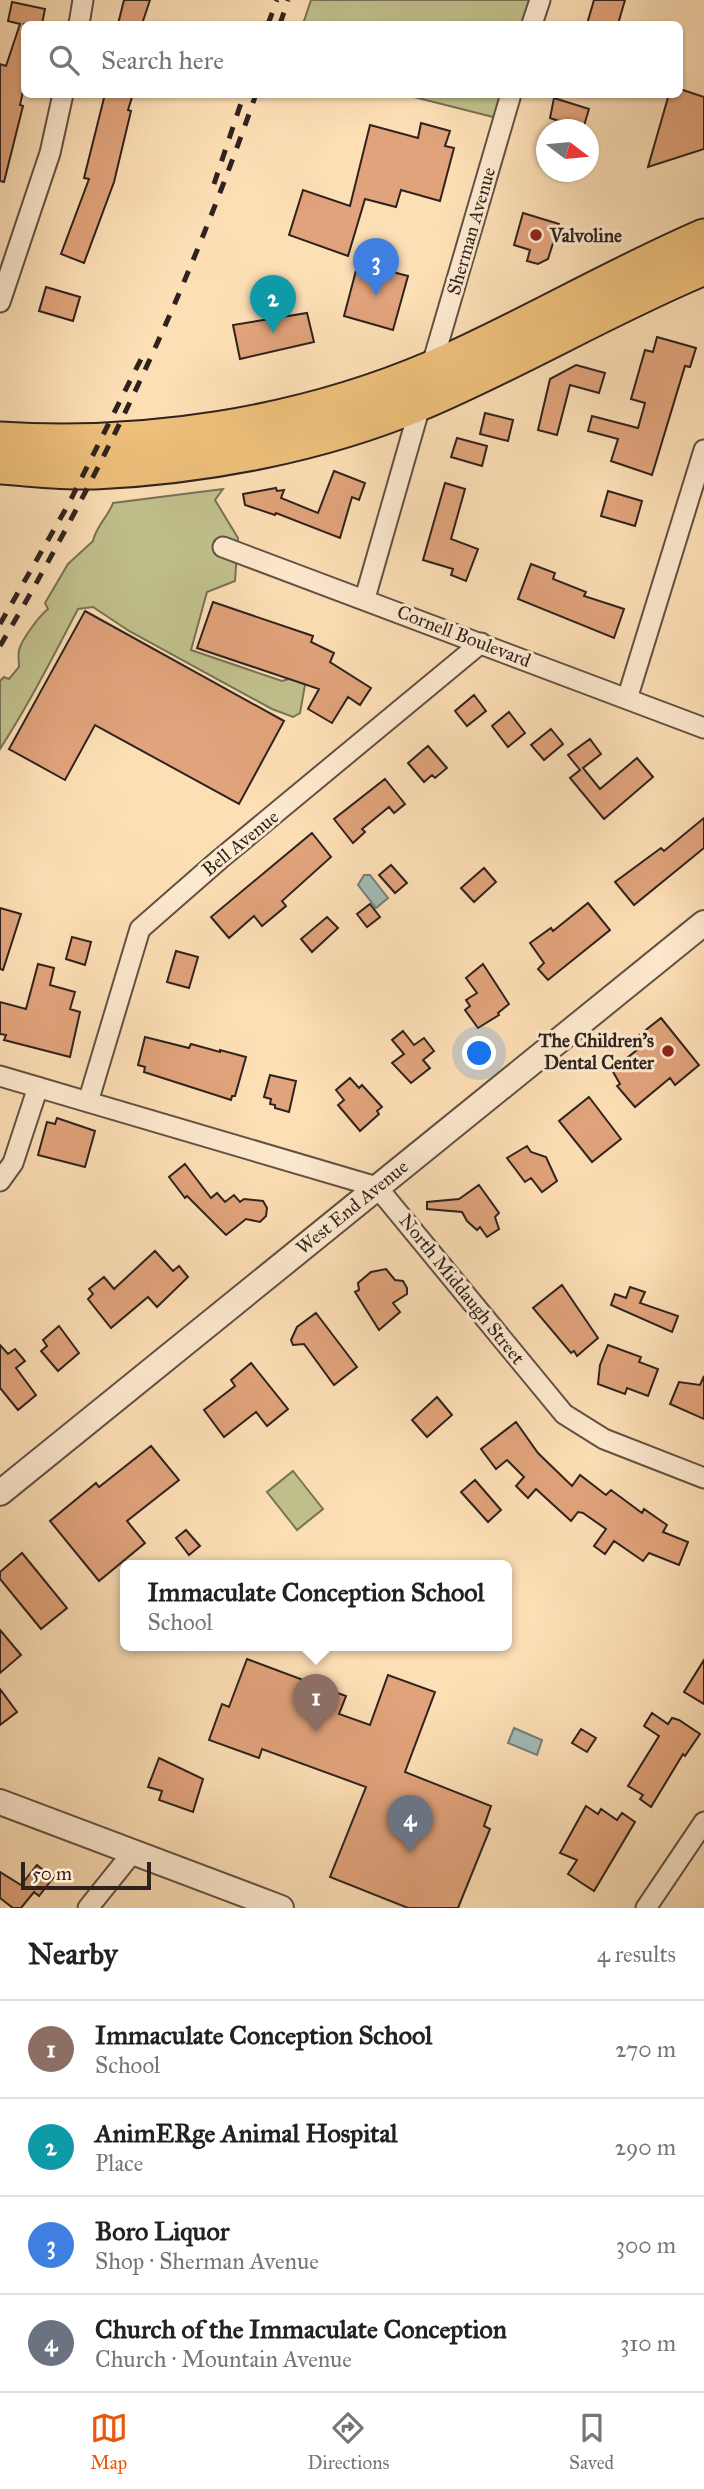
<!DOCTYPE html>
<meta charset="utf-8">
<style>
:root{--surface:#fff;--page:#f2f2f2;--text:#222;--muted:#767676;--line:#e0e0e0;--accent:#ea580c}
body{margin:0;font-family:"IM FELL Great Primer",serif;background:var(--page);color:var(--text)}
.compass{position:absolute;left:536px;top:119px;width:63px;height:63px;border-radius:50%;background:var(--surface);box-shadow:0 2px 5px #0004;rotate:106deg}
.scale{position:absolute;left:21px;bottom:18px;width:130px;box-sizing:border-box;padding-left:7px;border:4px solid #2f221e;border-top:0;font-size:19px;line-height:24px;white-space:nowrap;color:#2f221e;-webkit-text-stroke:5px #feead0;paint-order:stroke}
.you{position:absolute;left:480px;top:1054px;width:24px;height:24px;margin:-18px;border:5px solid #fff;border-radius:50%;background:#1a73e8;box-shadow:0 0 0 10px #1a73e833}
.badge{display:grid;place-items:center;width:46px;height:46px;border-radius:50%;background:var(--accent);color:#fff;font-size:23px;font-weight:700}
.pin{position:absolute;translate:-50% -58px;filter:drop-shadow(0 2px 4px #0008)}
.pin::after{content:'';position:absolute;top:37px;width:24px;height:21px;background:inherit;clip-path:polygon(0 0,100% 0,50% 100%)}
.popup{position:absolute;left:120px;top:1560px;width:392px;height:91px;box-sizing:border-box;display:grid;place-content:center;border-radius:10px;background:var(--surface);filter:drop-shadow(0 2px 5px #0005);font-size:23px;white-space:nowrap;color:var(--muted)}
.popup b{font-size:26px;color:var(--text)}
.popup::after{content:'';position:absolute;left:50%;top:100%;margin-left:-14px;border:14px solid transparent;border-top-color:var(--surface)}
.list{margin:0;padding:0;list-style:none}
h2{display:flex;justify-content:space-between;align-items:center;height:91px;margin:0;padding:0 28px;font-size:30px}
h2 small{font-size:23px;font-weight:400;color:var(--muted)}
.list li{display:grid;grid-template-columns:46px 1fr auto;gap:21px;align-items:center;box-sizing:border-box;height:98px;padding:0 28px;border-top:2px solid var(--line)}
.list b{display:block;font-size:26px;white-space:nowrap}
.list p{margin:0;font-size:23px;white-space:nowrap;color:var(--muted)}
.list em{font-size:23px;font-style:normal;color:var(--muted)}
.icon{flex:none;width:38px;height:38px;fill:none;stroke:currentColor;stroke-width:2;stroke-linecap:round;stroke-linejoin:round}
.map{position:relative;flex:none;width:704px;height:1908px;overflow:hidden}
.search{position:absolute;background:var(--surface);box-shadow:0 2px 5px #0004;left:21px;right:21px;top:21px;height:77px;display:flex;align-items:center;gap:18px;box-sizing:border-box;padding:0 24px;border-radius:10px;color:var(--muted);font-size:26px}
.sheet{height:483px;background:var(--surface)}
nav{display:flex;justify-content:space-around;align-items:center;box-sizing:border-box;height:98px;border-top:2px solid var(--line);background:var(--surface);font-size:19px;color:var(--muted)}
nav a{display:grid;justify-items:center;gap:4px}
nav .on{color:var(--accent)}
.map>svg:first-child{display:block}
.green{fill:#c1c18d;stroke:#787256;stroke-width:2}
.water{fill:#a2bbb6;stroke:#747e79;stroke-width:2}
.building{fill:#e1a37b;stroke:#2f221e;stroke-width:2}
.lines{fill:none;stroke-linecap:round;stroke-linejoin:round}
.minor-casing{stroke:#625144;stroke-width:23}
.tertiary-casing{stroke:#625144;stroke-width:28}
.trunk-casing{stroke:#2f221e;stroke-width:37}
.minor{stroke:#feead0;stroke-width:19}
.tertiary{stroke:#feead0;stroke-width:24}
.trunk{stroke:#eec07b;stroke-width:33}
.rail{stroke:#2f221e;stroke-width:5;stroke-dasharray:12 12;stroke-linecap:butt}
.poi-dot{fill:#8f2418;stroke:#feead0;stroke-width:2.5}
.labels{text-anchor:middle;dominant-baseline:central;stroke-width:6;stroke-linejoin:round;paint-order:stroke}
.street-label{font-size:19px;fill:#2f221e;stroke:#feead0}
.poi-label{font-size:19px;font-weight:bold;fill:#2f221e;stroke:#feead0;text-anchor:start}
</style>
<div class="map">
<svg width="704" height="1908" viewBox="0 0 704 1908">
<rect width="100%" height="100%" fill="#fddfb6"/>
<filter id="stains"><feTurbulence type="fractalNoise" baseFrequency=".00286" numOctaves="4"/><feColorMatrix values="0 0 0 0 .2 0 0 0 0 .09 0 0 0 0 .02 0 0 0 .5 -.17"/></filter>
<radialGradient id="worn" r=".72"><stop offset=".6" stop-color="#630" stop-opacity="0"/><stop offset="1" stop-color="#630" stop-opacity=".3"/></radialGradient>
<path class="green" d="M 311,0 L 536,0 L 529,24 L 303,24 Z
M 406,95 L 508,95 L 501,119 Z
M 223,489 L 215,500 L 238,538 L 235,581 L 207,592 L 191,650 L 282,681 L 307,674 L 300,713 L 293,717 L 272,709 L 129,631 L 93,607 L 78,609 C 53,657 29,704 0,749 L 0,681 L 4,677 L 9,679 L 19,667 C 19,662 18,655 19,650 C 22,639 39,616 48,609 L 45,603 L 68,564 L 93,541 C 96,526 108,517 113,503 Z
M 293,1471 L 323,1509 L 297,1530 L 267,1492 Z"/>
<path class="water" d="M 364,875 L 370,875 L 388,898 L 376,908 L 358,885 Z
M 514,1728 L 542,1740 L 537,1755 L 508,1743 Z"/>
<path class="building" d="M 124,0 L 150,0 L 142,24 L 118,24 Z
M 594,0 L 625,0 L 618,24 L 587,24 Z
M 12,2 L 45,9 L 42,24 L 24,24 L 24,87 L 20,105 L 23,106 L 4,182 L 0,181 L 0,64 L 6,66 L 20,24 L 8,21 Z
M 680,89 L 704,97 L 704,149 L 648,167 L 669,94 L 680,94 Z
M 105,94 L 133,94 L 128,110 L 131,111 L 114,182 L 84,263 L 61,254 L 89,179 L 84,178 Z
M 554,98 L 589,109 L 583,129 L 550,118 Z
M 421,123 L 450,131 L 445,146 L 454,148 L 440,201 L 401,190 L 396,207 L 365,199 L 348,256 L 289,235 L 303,190 L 350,206 L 370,125 L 418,138 Z
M 523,213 L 559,224 L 548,259 L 538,264 L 527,261 L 530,250 L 514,245 Z
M 358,263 L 408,276 L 393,330 L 344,316 Z
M 46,287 L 80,297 L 73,321 L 39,311 Z
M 307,313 L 314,342 L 240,359 L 233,325 Z
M 657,337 L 696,348 L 690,367 L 685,366 L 652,475 L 611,461 L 618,439 L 588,431 L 592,416 L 638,428 L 645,403 L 631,399 L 645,350 L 653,352 Z
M 576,365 L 605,373 L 599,393 L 570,385 L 557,435 L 538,430 L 550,379 Z
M 485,413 L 513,420 L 508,441 L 480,434 Z
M 457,438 L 487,446 L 482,466 L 451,457 Z
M 334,471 L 365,483 L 359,500 L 352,497 L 340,538 L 276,513 L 275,515 L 245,505 L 243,494 L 276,488 L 277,491 L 284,490 L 281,498 L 318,513 Z
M 445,483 L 465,489 L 451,539 L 478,549 L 466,581 L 451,575 L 453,569 L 423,560 Z
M 608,491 L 642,501 L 635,526 L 601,516 Z
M 531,564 L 555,573 L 553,579 L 586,592 L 584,596 L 624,609 L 614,638 L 518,599 Z
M 213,602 L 313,636 L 311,642 L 334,653 L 330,662 L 371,688 L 360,705 L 348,697 L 332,723 L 308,709 L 319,689 L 197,648 Z
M 85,611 L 284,721 L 239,804 L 95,725 L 65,780 L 9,749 Z
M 474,695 L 486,711 L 467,726 L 455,711 Z
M 509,712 L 525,733 L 508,747 L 492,726 Z
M 551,729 L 563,744 L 544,760 L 531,745 Z
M 590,739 L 601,754 L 583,768 L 600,789 L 637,758 L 653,777 L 604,819 L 570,778 L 580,770 L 568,755 Z
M 428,746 L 447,768 L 435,778 L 432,775 L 424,782 L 408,763 Z
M 385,779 L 405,804 L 394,813 L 389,807 L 362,829 L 365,832 L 353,843 L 334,819 Z
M 704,818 L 704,848 L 634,905 L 615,882 L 661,848 L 664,851 Z
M 312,833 L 331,857 L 282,901 L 286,906 L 262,926 L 254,916 L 229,938 L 211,917 Z
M 391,865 L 407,883 L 395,893 L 379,875 Z
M 484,868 L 496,882 L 474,902 L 461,888 Z
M 588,903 L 610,930 L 548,980 L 538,969 L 544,963 L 530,943 L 551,928 L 553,931 Z
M 370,904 L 380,917 L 367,927 L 357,914 Z
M 0,908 L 21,914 L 3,970 L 0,969 Z
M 327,917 L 338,928 L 312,952 L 301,939 Z
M 72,937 L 91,942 L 85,965 L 66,959 Z
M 176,951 L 198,957 L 189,988 L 167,982 Z
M 38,964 L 54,968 L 50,985 L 75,992 L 70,1009 L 80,1012 L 70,1057 L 4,1040 L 6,1035 L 0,1034 L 0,1002 L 26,1009 Z
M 483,964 L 509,1004 L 498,1013 L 499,1015 L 478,1028 L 465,1010 L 470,1006 L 466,1000 L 477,993 L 466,978 Z
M 661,1018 L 699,1065 L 675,1085 L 670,1078 L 635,1107 L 617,1086 L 620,1084 L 612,1070 L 643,1045 L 637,1037 Z
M 403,1031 L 414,1045 L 424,1038 L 434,1051 L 423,1060 L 430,1068 L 411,1083 L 392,1063 L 404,1054 L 392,1040 Z
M 145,1037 L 189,1048 L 191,1044 L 220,1052 L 220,1050 L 246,1057 L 235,1096 L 232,1096 L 231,1100 L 144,1072 L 145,1067 L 138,1065 Z
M 270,1075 L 296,1081 L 289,1112 L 275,1108 L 275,1105 L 270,1104 L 271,1099 L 264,1097 Z
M 350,1078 L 359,1088 L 362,1085 L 382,1107 L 377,1111 L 379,1114 L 360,1131 L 338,1105 L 344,1100 L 336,1090 Z
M 589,1097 L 621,1139 L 592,1162 L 559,1121 Z
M 57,1118 L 95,1131 L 85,1167 L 38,1155 L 47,1122 L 55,1124 Z
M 527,1146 L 531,1152 L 546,1157 L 557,1181 L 542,1192 L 531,1178 L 525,1182 L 507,1158 Z
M 185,1164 L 211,1198 L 217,1193 L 225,1202 L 234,1195 L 240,1202 L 244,1199 L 263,1201 L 267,1208 L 266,1216 L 260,1222 L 246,1219 L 226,1235 L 187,1196 L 185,1198 L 169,1177 Z
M 479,1185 L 499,1213 L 495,1217 L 499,1229 L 487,1237 L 480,1227 L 477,1230 L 467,1221 L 462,1212 L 427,1209 L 427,1202 L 459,1199 Z
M 155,1251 L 173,1271 L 179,1266 L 188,1277 L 157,1307 L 148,1297 L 111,1328 L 88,1299 L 93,1294 L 89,1289 L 104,1277 L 114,1289 Z
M 386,1269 L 395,1280 L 403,1281 L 407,1288 L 407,1294 L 393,1303 L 400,1312 L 379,1330 L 355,1292 L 359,1290 L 358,1283 L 371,1272 Z
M 562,1285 L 598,1338 L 577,1356 L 574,1351 L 571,1353 L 533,1308 Z
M 630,1287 L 645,1292 L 640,1303 L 678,1316 L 672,1332 L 611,1305 L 615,1294 L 626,1298 Z
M 316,1313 L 357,1367 L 334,1385 L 304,1344 L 293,1345 L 291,1340 L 297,1327 Z
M 59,1326 L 79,1353 L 58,1371 L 41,1351 L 47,1346 L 43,1340 Z
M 0,1345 L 8,1354 L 15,1349 L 25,1361 L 16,1368 L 36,1395 L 18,1410 L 0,1388 Z
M 608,1345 L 641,1357 L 639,1362 L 658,1369 L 648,1396 L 627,1388 L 625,1394 L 598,1384 L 600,1365 Z
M 251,1363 L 288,1409 L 267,1426 L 256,1412 L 224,1437 L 204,1410 L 235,1386 L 231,1380 Z
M 704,1376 L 704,1419 L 670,1404 L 679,1382 L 700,1385 Z
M 437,1397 L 452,1415 L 427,1437 L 412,1420 Z
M 516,1422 L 538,1453 L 572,1486 L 580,1475 L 606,1495 L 611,1490 L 642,1513 L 644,1509 L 667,1525 L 663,1532 L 688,1542 L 679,1565 L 649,1553 L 643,1561 L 614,1541 L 605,1554 L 594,1546 L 606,1529 L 583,1513 L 578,1512 L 571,1521 L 536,1489 L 528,1498 L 516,1486 L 524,1477 L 507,1460 L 496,1469 L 481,1449 Z
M 151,1446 L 179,1480 L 127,1521 L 145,1543 L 99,1581 L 50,1521 L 96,1483 L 99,1487 Z
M 475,1480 L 501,1510 L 488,1522 L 461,1492 Z
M 186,1530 L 200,1546 L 189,1555 L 176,1538 Z
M 22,1553 L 67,1608 L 41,1629 L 0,1579 L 0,1572 Z
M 0,1630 L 21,1655 L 0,1673 Z
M 247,1659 L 346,1696 L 339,1714 L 370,1725 L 388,1675 L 435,1692 L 405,1772 L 491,1806 L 484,1826 L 490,1829 L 458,1908 L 408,1908 L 330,1877 L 366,1787 L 262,1749 L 259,1758 L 209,1740 L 222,1704 L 229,1707 Z
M 704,1660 L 704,1704 L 684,1692 Z
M 0,1689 L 17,1712 L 0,1725 Z
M 652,1713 L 668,1724 L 672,1718 L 679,1720 L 700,1734 L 685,1756 L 683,1754 L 651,1807 L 640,1799 L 643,1795 L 628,1786 L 659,1736 L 644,1726 Z
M 581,1729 L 596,1738 L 587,1752 L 572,1743 Z
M 159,1758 L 203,1779 L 193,1812 L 159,1800 L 162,1791 L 148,1787 Z
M 586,1806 L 598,1814 L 601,1809 L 617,1820 L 622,1813 L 635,1822 L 594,1891 L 568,1874 L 577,1860 L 560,1853 Z
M 37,1865 L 53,1878 L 39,1896 L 34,1892 L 21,1908 L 13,1908 L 0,1898 L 0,1872 L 21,1885 Z"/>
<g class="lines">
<defs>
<path id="minor" d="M 79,24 L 83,0
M 532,24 L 540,0
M 0,302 L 50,153 L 63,94
M 431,368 L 511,94
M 223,547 L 704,728
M 365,598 L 421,403
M 627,699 L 704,450
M 0,1076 L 377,1187 L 564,1414 L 604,1439 L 704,1478
M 88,1102 L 140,929 L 220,859 L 481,643
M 0,1181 L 13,1163 L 38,1087
M 88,1908 L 133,1852
M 646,1908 L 704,1822"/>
<path id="tertiary" d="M 0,1493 L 704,923
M 0,1802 L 281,1908"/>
<path id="trunk" d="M 0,439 C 145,448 298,425 432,368 C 524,328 611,276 704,236
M 0,467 C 31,469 64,473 95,472 C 205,467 321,445 421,403 C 518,362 608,308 704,268"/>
</defs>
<use href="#minor" class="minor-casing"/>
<use href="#tertiary" class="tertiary-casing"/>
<use href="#trunk" class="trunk-casing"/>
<use href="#minor" class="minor"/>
<use href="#tertiary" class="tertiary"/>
<use href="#trunk" class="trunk"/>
<path class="rail" d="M 268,24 L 277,0
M 280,24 L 288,0
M 214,184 L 244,94
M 0,624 L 68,505 L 143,355
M 0,646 C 104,470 189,288 256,94"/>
</g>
<g class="poi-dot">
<circle cx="536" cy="235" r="7"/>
<circle cx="668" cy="1051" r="7"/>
</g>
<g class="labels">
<g class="street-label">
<text transform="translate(471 231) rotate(-74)">Sherman Avenue</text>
<text transform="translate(464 636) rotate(21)">Cornell Boulevard</text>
<text transform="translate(240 843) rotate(-39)">Bell Avenue</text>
<text transform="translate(352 1207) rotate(-39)">West End Avenue</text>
<text transform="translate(462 1289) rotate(51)">North Middaugh Street</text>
</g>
<g class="poi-label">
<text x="550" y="235">Valvoline</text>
<text x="654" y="1040" text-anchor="end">The Children's<tspan x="654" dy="22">Dental Center</tspan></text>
</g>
</g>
<rect width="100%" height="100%" filter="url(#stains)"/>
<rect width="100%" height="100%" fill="url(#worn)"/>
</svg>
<svg class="compass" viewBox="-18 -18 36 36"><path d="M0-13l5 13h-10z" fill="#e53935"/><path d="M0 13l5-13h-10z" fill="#767676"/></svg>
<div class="scale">50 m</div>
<div class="you"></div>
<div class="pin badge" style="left:316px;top:1732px;background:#8d6e63">1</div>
<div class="popup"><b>Immaculate Conception School</b>School</div>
<div class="pin badge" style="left:273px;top:333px;background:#0f9aa8">2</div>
<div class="pin badge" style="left:376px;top:296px;background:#3f7fe0">3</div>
<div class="pin badge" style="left:410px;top:1853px;background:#6b7280">4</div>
<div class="search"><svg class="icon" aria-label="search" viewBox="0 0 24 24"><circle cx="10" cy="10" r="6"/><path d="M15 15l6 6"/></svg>Search here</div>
</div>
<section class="sheet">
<h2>Nearby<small>4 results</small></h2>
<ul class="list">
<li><span class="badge" style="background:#8d6e63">1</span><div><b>Immaculate Conception School</b><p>School</p></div><em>270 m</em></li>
<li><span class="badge" style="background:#0f9aa8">2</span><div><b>AnimERge Animal Hospital</b><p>Place</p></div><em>290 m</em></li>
<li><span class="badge" style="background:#3f7fe0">3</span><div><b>Boro Liquor</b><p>Shop · Sherman Avenue</p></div><em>300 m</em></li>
<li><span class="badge" style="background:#6b7280">4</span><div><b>Church of the Immaculate Conception</b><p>Church · Mountain Avenue</p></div><em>310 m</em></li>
</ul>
</section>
<nav>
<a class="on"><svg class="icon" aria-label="map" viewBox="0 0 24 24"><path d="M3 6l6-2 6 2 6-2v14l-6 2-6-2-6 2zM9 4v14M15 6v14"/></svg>Map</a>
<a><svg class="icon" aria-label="directions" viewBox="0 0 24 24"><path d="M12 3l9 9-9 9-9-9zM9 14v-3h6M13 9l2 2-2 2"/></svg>Directions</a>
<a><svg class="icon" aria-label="saved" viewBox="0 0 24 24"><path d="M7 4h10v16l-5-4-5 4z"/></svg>Saved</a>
</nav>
